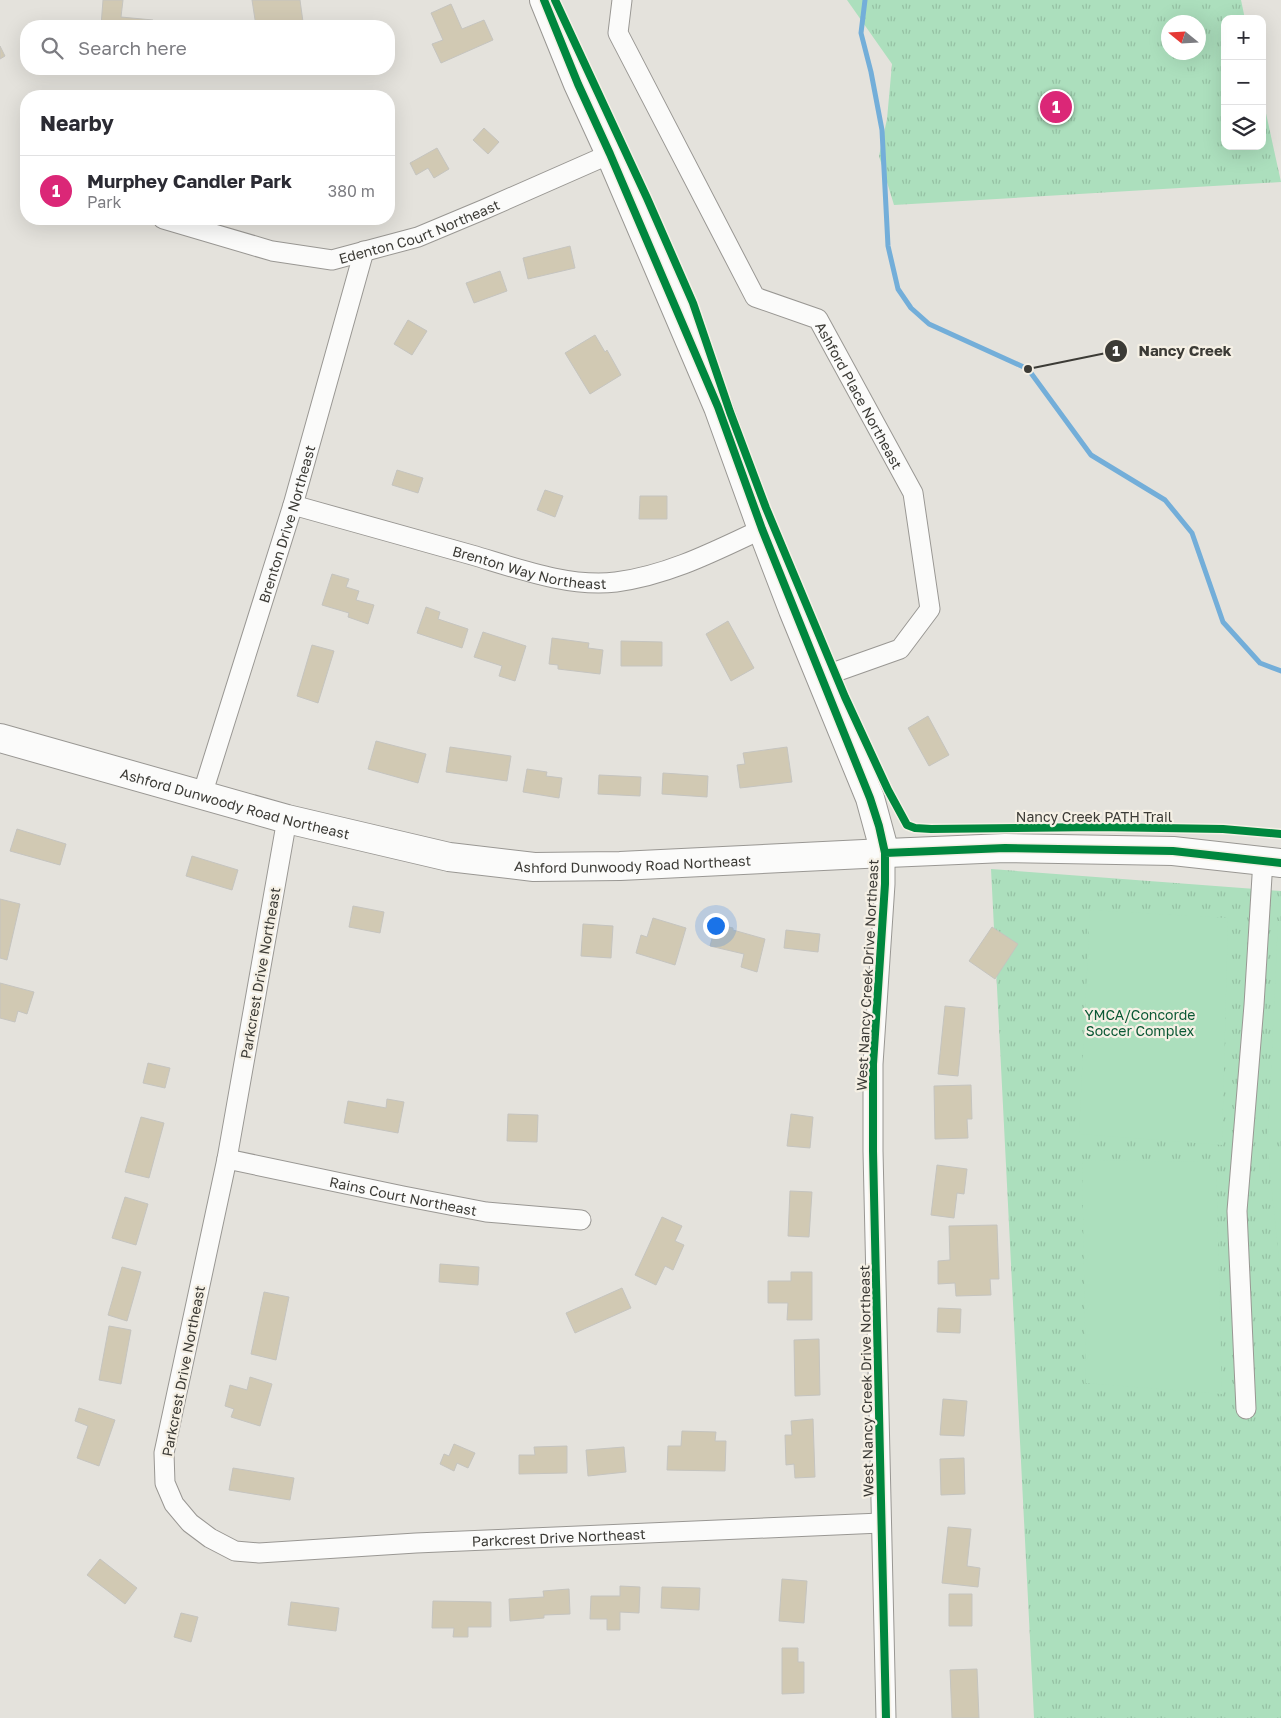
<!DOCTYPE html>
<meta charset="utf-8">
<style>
:root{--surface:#fff;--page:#f2f2f3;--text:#2b2b33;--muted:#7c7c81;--line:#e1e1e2;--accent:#db2777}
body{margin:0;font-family:"Golos Text",sans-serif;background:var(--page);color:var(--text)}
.controls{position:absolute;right:15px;top:15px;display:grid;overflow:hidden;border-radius:10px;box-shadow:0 5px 20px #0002}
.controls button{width:45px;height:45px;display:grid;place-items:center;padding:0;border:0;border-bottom:1px solid var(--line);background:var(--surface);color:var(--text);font:25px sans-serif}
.compass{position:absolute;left:1161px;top:15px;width:45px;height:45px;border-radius:50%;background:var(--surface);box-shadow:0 5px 20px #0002;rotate:288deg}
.you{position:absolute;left:715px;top:925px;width:18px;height:18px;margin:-12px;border:4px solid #fff;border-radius:50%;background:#1a73e8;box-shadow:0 0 0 8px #1a73e833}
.badge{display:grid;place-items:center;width:32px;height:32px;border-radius:50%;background:var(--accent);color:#fff;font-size:16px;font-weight:700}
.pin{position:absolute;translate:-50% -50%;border:2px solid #fff;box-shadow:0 1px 5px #0006}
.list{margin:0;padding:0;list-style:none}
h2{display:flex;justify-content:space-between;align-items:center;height:65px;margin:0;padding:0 20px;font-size:21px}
h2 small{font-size:16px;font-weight:400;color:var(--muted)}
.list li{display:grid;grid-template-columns:32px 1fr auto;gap:15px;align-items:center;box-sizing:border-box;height:70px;padding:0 20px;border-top:1px solid var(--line)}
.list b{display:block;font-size:19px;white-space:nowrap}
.list p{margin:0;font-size:16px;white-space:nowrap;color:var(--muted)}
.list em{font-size:16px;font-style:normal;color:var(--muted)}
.icon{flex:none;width:28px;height:28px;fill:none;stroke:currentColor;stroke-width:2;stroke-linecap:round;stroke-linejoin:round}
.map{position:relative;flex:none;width:1281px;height:1718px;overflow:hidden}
.search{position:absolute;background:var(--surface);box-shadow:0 5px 20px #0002;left:20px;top:20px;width:375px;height:55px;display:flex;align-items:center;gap:12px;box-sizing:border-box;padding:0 18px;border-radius:20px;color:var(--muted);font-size:19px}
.panel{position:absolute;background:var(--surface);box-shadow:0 5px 20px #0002;left:20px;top:90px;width:375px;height:135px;border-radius:20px}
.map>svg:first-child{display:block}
.grass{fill:url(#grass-tufts);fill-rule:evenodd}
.pitch{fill:#acdfbd}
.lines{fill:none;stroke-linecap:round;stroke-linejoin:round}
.stream{stroke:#73aed9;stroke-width:5}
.building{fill:#d1c9b3;stroke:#c5c4bf}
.street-casing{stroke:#999793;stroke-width:21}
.secondary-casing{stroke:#999793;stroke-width:30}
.street{stroke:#fbfbfa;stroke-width:19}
.secondary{stroke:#fbfbfa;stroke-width:28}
.cycleway-casing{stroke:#f5f0e5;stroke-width:11}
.cycleway{stroke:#00873e;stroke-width:8}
.labels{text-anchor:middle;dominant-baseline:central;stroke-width:4.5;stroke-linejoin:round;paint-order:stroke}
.street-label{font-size:14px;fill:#3c3b36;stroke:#f5f0e5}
.park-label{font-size:14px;fill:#0a5834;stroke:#f5f0e5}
.leader{fill:none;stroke:#3c3b36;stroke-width:2}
.callout-dot{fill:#3c3b36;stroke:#f5f0e5;stroke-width:2}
.mark-label{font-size:15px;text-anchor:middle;font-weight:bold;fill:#fff}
.callout-label{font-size:15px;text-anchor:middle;font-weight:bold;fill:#3c3b36;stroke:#f5f0e5;stroke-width:4.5;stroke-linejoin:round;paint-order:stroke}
</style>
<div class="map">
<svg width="1281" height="1718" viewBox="0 0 1281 1718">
<defs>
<pattern id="grass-tufts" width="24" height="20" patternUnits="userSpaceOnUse" patternTransform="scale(1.25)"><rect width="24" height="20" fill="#acdfbd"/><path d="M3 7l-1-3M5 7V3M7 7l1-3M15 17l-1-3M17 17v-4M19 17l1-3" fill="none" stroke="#95c0a3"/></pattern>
</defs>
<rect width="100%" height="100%" fill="#e4e2dc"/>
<path class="grass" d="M 847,0 L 1241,0 L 1245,19 L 1225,19 L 1225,146 L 1262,146 L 1262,95 L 1281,182 L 894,205 L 879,156 L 887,119 L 892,64 ZM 1168,22 L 1198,22 L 1198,52 L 1168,52 Z
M 991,869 L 1281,891 L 1281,1718 L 1034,1718 Z"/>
<path class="pitch" d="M 1090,910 L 1228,918 L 1222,1145 L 1079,1134 Z
M 1278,921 L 1281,921 L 1281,1134 L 1268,1134 Z
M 1268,1153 L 1281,1153 L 1281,1278 Z
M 1082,1160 L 1216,1162 L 1222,1394 L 1086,1383 Z"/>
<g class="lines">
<path class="stream" d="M 865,0 L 861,33 L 871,72 L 882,130 L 888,246 L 898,289 L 911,308 L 929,324 L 1028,369 L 1091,455 L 1165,500 L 1192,533 L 1223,622 L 1260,663 L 1281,671"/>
</g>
<path class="building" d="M 103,0 L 123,0 L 121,17 L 153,20 L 153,26 L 101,26 Z
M 252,0 L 300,0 L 303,22 L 256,26 Z
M 451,4 L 462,29 L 484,20 L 493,40 L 441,63 L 432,44 L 443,40 L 431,13 Z
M 0,46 L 5,56 L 0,59 Z
M 484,128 L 499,142 L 488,154 L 473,140 Z
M 437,148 L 449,169 L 434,178 L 428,168 L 416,175 L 410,163 Z
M 570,246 L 575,268 L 528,279 L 523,258 Z
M 500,271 L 507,291 L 474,303 L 466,283 Z
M 408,320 L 427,331 L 412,355 L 394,344 Z
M 595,335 L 605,352 L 607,350 L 621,375 L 590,394 L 565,353 Z
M 397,470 L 423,478 L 418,493 L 392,485 Z
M 545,490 L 563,496 L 555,517 L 537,510 Z
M 640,496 L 667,496 L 667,519 L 639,519 Z
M 332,574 L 349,579 L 346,587 L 359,591 L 356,600 L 374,605 L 368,624 L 348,617 L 349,613 L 322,605 Z
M 426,607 L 440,612 L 438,619 L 468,629 L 462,648 L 417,633 Z
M 728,621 L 754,668 L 731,681 L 706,634 Z
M 483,632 L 526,646 L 515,681 L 499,676 L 502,666 L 474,657 Z
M 552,638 L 589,643 L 588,648 L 603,650 L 600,674 L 558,669 L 558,665 L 549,664 Z
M 621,641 L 662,642 L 662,666 L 621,666 Z
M 312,645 L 334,651 L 318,703 L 297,696 Z
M 928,716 L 949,755 L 929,766 L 908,728 Z
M 376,741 L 426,754 L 418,783 L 368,769 Z
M 450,747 L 511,756 L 507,781 L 446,772 Z
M 787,747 L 792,782 L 740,788 L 737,765 L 745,764 L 743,753 Z
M 527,769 L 547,772 L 546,776 L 562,778 L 559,798 L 523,792 Z
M 663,773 L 708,776 L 707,797 L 662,794 Z
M 599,775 L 641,777 L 640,796 L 598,794 Z
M 17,829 L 66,844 L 60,865 L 10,851 Z
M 192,856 L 238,870 L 232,890 L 186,876 Z
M 0,899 L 20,904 L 7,960 L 0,958 Z
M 353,906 L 384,912 L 380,933 L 349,927 Z
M 653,918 L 686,928 L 675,965 L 636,953 L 641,935 L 647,937 Z
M 583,924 L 613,926 L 611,958 L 581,956 Z
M 716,924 L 733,928 L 733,930 L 765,939 L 757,972 L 741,967 L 744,954 L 710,946 Z
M 992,927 L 1018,944 L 995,979 L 969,961 Z
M 786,930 L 820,934 L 818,952 L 784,948 Z
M 0,983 L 34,992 L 27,1014 L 18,1011 L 15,1022 L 0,1018 Z
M 945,1006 L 965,1008 L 958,1076 L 938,1074 Z
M 148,1063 L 170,1068 L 165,1088 L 143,1083 Z
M 971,1085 L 972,1119 L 967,1119 L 968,1138 L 935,1139 L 934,1086 Z
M 387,1099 L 404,1102 L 398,1133 L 344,1123 L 348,1101 L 386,1108 Z
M 508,1114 L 538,1115 L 537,1142 L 507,1141 Z
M 791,1114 L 813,1117 L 810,1148 L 787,1146 Z
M 141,1117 L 164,1123 L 149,1178 L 125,1172 Z
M 937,1165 L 967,1169 L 964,1194 L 957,1193 L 954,1218 L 931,1215 Z
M 790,1191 L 812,1192 L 809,1237 L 788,1236 Z
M 125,1197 L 148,1204 L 136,1245 L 112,1238 Z
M 662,1217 L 682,1226 L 675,1241 L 684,1245 L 673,1270 L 665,1266 L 656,1285 L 635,1275 Z
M 997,1225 L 999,1279 L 990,1279 L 991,1295 L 956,1296 L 955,1283 L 938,1284 L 938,1261 L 950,1260 L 949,1226 Z
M 440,1264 L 479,1267 L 478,1285 L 439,1282 Z
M 122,1267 L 141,1272 L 127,1321 L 108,1315 Z
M 791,1272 L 812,1272 L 812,1320 L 787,1320 L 788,1303 L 768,1303 L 768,1281 L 791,1281 Z
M 622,1288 L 631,1308 L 575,1333 L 566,1313 Z
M 264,1292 L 289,1297 L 276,1360 L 251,1354 Z
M 938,1308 L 961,1309 L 960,1333 L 937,1332 Z
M 109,1326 L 131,1330 L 121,1384 L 99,1380 Z
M 819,1339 L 820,1395 L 795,1396 L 794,1340 Z
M 250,1377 L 272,1384 L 260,1426 L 231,1417 L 234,1409 L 225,1406 L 230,1385 L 247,1390 Z
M 943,1399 L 967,1401 L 964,1436 L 940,1435 Z
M 79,1408 L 115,1420 L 99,1466 L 77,1458 L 88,1426 L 75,1421 Z
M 813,1419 L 815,1477 L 795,1478 L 794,1464 L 786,1465 L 785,1435 L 792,1435 L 791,1421 Z
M 682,1431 L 716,1432 L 715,1441 L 726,1441 L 725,1471 L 667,1470 L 668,1446 L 681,1446 Z
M 454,1444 L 475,1453 L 468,1468 L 457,1463 L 454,1471 L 440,1464 L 444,1454 L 449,1456 Z
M 567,1446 L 567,1473 L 519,1474 L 519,1455 L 535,1455 L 534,1447 Z
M 624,1447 L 626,1472 L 588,1476 L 586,1450 Z
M 964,1458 L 965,1494 L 941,1495 L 940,1459 Z
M 233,1468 L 294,1478 L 290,1500 L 229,1490 Z
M 948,1527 L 971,1529 L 967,1566 L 980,1568 L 978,1587 L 942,1583 Z
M 100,1559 L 137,1588 L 125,1604 L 87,1575 Z
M 782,1579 L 807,1581 L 804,1623 L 779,1621 Z
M 620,1586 L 640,1587 L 639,1613 L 620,1612 L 620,1630 L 607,1630 L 607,1619 L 590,1619 L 591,1596 L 620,1596 Z
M 662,1587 L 700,1588 L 699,1610 L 661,1608 Z
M 569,1589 L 570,1614 L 544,1615 L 544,1618 L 510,1621 L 509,1599 L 544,1597 L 543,1591 Z
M 949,1594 L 972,1594 L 972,1626 L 949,1626 Z
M 433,1601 L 491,1602 L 491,1627 L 468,1627 L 468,1637 L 453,1637 L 454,1628 L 432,1628 Z
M 291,1602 L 339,1608 L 336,1631 L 288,1625 Z
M 181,1613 L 198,1617 L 191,1642 L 174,1637 Z
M 782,1648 L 798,1648 L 798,1662 L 804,1662 L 804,1693 L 782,1694 Z
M 977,1669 L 979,1718 L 952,1718 L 950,1670 Z"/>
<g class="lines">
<defs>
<g id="street">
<path id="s1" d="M 622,0 L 618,33 L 755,297 L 818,319 L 913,493 L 930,609 L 900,649 L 821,677"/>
<path id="s2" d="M 163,219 L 272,251 L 332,260 L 418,237 L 485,209 L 610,154"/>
<path id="s3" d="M 293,505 C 352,521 412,538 472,555 C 516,568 570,588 616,582 C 669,575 715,551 762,529"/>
<path id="s4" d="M 202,795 L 293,505 L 364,251"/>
<path id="s5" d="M 287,819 L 227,1159 L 164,1453 L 165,1483 L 174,1504 L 190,1523 L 210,1538 L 235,1551 L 259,1553 L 416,1543 L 881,1523"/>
<path d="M 885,853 L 885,884 L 873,1064 L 873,1151 L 886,1718"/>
<path id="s6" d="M 227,1159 L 403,1196 L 486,1212 L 581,1220"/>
<path d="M 1246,1409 L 1237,1211 L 1254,1005 L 1263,860"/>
</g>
<g id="secondary">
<path d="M 544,0 L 578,84 L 610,154 L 718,407 L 762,529 L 793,610 L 870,798 L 885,853"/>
<path id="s7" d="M 0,738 L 287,819 L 449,857 L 534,867 L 620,866 L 864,854 L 1005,848 L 1173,851 L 1281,863"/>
</g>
</defs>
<use href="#street" class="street-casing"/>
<use href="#secondary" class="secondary-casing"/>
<use href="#street" class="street"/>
<use href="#secondary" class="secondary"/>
<defs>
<path id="cycleway" d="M 544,0 L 578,84 L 610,154 L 718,407 L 762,529 L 870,798 L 879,826 L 885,853 L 885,884 L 873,1064 L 873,1151 L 886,1718
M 555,0 L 647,198 L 693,303 L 730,412 L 766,508 L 845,697 L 888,790 L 907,825 L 915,828 L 931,829 L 1098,827 L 1223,829 L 1281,834
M 885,853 L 1005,848 L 1173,851 L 1281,863"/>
</defs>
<use href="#cycleway" class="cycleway-casing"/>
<use href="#cycleway" class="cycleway"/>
</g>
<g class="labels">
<g class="street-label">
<text stroke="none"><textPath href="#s2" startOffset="266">Edenton Court Northeast</textPath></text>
<text stroke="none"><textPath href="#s1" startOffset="484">Ashford Place Northeast</textPath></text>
<text stroke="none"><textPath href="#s4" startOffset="284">Brenton Drive Northeast</textPath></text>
<text stroke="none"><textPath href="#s3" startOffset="245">Brenton Way Northeast</textPath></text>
<text stroke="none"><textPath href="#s7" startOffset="244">Ashford Dunwoody Road Northeast</textPath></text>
<text x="1094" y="816">Nancy Creek PATH Trail</text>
<text stroke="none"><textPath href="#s7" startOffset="649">Ashford Dunwoody Road Northeast</textPath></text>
<text transform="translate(260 973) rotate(-80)">Parkcrest Drive Northeast</text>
<text transform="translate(867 975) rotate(-87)">West Nancy Creek Drive Northeast</text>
<text stroke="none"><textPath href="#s6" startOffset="180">Rains Court Northeast</textPath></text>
<text transform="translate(183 1371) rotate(-79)">Parkcrest Drive Northeast</text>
<text transform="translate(866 1381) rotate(-91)">West Nancy Creek Drive Northeast</text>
<text stroke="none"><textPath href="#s5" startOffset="1101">Parkcrest Drive Northeast</textPath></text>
</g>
<g class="park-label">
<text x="1140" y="1014">YMCA/Concorde<tspan x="1140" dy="16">Soccer Complex</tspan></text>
</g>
</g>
<path class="leader" d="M1028 369L1116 351"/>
<g class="callout-dot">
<circle cx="1028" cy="369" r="5"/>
<circle cx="1116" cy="351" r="12"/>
</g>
<g class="mark-label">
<text x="1116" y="356">1</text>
</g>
<g class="callout-label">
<text x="1185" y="356">Nancy Creek</text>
</g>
</svg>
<div class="controls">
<button>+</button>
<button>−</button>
<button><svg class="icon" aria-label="layers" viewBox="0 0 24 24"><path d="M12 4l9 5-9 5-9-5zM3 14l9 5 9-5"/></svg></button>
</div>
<svg class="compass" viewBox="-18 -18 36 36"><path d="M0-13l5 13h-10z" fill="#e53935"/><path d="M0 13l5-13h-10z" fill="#7c7c81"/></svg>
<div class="you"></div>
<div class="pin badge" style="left:1056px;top:107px">1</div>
<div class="search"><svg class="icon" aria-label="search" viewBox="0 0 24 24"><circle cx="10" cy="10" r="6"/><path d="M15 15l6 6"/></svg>Search here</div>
<section class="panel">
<h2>Nearby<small></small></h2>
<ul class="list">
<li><span class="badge">1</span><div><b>Murphey Candler Park</b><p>Park</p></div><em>380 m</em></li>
</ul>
</section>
</div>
